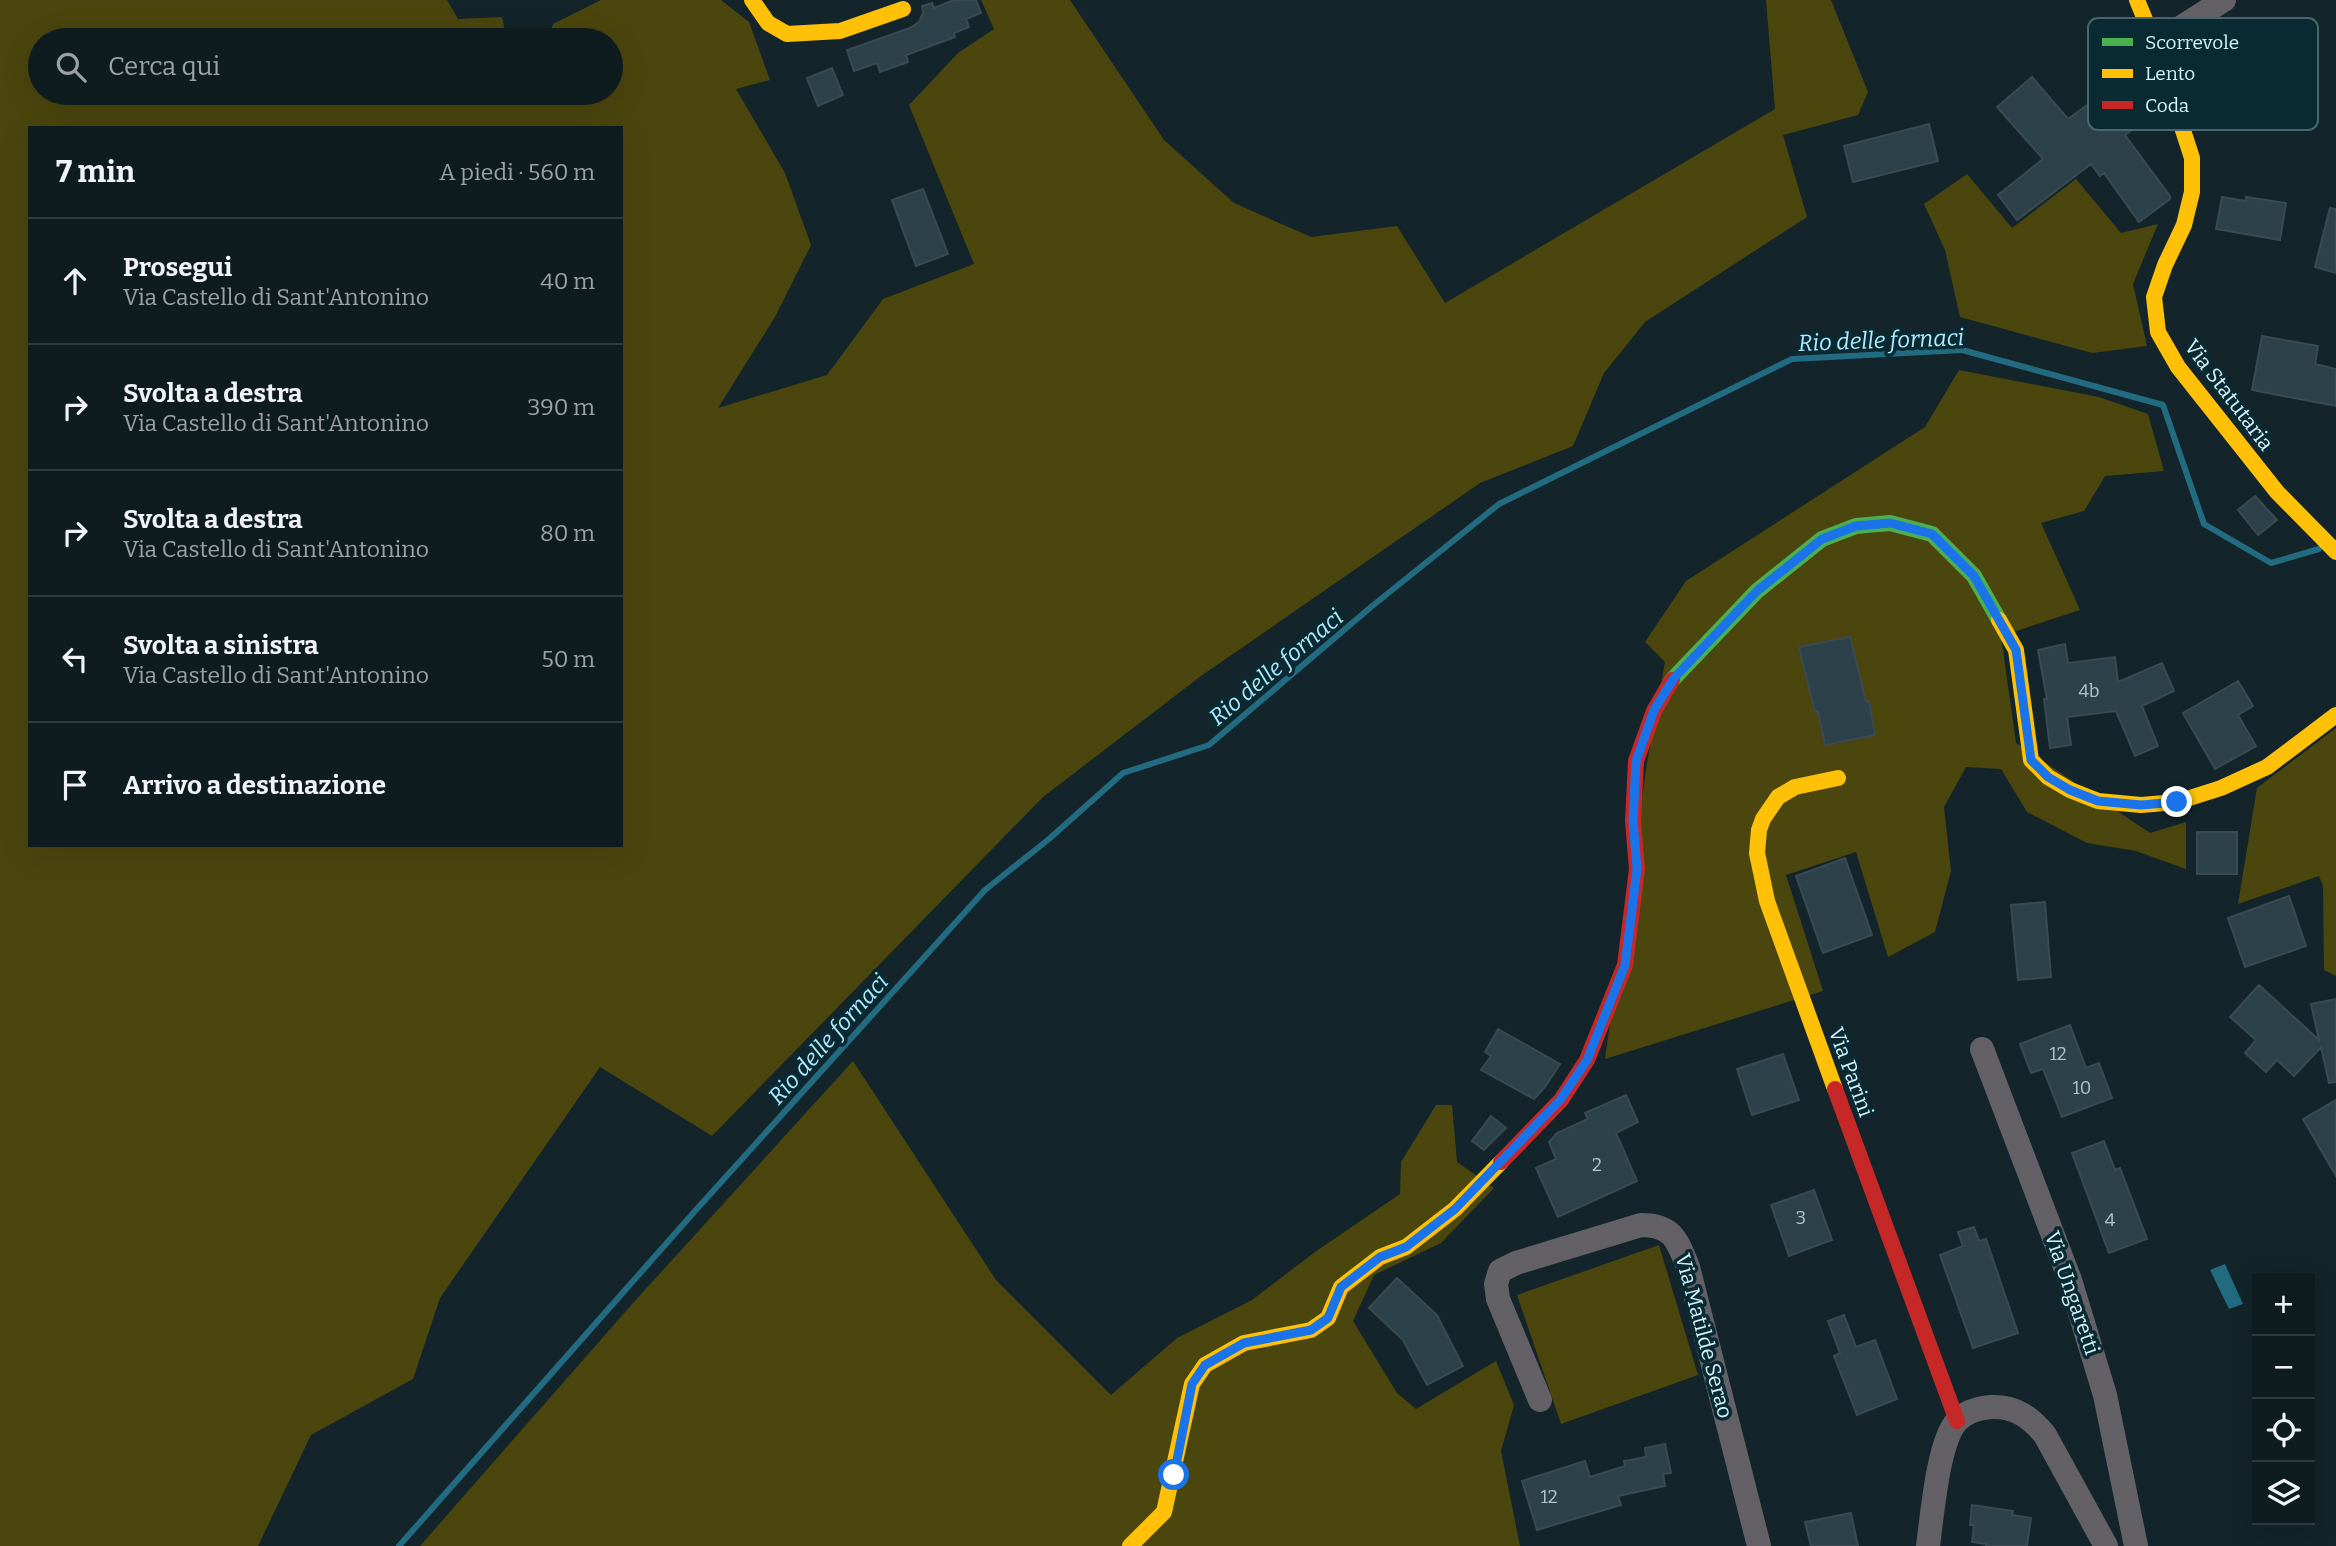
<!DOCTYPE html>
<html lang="it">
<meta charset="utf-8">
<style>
:root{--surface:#0e1c20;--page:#172529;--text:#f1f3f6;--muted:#9ba1a5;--line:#2e3a3e}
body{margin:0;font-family:Bitter,serif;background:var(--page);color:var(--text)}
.controls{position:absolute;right:21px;bottom:21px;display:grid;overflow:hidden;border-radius:0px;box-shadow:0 7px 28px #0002}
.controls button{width:63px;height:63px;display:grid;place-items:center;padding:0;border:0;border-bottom:2px solid var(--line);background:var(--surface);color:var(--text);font:35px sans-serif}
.stop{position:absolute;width:21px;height:21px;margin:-16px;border:5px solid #1a73e8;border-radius:50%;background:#fff}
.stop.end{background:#1a73e8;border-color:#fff;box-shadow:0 2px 7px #0008}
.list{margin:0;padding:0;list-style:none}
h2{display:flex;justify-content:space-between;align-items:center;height:91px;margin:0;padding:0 28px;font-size:30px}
h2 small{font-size:23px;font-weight:400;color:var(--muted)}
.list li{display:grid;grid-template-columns:46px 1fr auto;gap:21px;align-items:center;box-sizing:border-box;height:126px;padding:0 28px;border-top:2px solid var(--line)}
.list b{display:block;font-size:26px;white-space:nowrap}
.list p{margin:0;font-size:23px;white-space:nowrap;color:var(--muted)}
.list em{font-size:23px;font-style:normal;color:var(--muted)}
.icon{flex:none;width:38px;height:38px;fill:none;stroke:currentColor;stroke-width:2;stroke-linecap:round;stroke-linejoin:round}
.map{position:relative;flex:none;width:2336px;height:1546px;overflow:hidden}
.search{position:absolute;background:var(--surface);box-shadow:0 7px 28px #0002;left:28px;top:28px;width:595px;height:77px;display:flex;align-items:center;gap:18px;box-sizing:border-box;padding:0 24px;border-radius:38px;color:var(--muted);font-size:26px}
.panel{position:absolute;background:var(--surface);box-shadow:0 7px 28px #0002;left:28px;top:126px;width:595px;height:721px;border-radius:0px}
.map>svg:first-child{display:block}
.green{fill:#4b460e;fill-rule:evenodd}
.water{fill:#226b80}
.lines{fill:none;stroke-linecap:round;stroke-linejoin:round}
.stream{stroke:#226b80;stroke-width:6}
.building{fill:#2d414a;stroke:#3a4a52;stroke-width:2}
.street{stroke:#646166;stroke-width:24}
.fast{stroke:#4caf50;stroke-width:16}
.slow{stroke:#ffc107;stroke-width:16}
.jam{stroke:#c62828;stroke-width:16}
.route{stroke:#1a73e8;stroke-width:9}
.labels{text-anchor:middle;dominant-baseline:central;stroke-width:7;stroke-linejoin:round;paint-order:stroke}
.number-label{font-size:18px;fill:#aac6d0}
.street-label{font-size:21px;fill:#d4f2fc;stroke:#0a2a33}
.water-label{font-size:23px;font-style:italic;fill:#aeebff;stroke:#0a2a33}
.key{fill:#0a2a33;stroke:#47666f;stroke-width:2}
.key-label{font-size:19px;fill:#d4f2fc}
</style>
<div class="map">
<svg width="2336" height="1546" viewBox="0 0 2336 1546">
<rect width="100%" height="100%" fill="#13252a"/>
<path class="green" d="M 0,0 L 447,0 L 458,19 L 502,17 L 507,40 L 40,40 L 40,93 L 611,93 L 611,40 L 547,40 L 553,24 L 601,0 L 721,0 L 749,22 L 770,80 L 736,89 L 785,173 L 811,245 L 775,317 L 718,408 L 827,375 L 883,299 L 974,264 L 909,105 L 958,53 L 994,29 L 981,0 L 1070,0 L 1164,140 L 1234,203 L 1311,237 L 1397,226 L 1445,303 L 1775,109 L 1766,0 L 1831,0 L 1868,92 L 1858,115 L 1783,135 L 1807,217 L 1645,322 L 1604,373 L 1573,446 L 1480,483 L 1201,676 L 1043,797 L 712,1136 L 600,1067 L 440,1298 L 413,1379 L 311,1435 L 258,1546 L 0,1546 ZM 30,128 L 621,128 L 621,845 L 30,845 Z
M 1967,174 L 2012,228 L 2076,179 L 2121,233 L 2158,224 L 2133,284 L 2147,346 L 2092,353 L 1960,317 L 1945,250 L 1924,204 Z
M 1959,370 L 2099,397 L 2148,414 L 2164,471 L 2105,476 L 2084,511 L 2041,523 L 2080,610 L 2001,636 L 2016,743 L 2150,833 L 2186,822 L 2186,869 L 2136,851 L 2087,843 L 2027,812 L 2001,769 L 1966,767 L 1944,807 L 1951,871 L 1935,932 L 1888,957 L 1856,852 L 1786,875 L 1823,991 L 1605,1059 L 1647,763 L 1665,662 L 1645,642 L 1686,581 L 1925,427 Z
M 2336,728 L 2336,976 L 2324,970 L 2323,886 L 2319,876 L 2238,904 L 2257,788 Z
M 853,1061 L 996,1280 L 1111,1395 L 1177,1338 L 1252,1300 L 1315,1252 L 1400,1194 L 1401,1162 L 1436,1105 L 1452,1105 L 1457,1162 L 1494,1188 L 1441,1243 L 1374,1275 L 1353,1321 L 1397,1393 L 1416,1409 L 1496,1361 L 1514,1405 L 1501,1451 L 1520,1546 L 420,1546 L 633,1303 Z
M 1659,1245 L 1698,1375 L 1561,1424 L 1517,1295 Z"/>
<path class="water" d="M 2225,1264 L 2243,1304 L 2229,1309 L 2210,1270 Z"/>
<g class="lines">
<path class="stream" d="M 399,1546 L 695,1211 L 985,890 L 1049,839 L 1123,773 L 1209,745 L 1371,607 L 1499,504 L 1792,359 L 1962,350 L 2163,405 L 2204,524 L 2271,563 L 2319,549"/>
</g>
<path class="building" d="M 954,0 L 976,0 L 981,13 L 966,19 L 969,27 L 954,33 L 955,37 L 906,55 L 908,62 L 880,72 L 877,63 L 854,71 L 847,50 L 910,28 L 919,22 L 923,13 L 922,6 L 932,3 L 934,8 Z
M 832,68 L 843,95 L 818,106 L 807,78 Z
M 2131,73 L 2138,83 L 2144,78 L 2156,112 L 2125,135 L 2170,196 L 2170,199 L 2139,222 L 2104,173 L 2100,176 L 2091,164 L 2017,220 L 1998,195 L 2043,159 L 1997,107 L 2032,77 L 2068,119 Z
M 1929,124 L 1938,161 L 1853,182 L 1844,146 Z
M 923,189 L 948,254 L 916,266 L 892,200 Z
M 2222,197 L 2246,201 L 2246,197 L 2286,203 L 2280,240 L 2216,229 Z
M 2330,208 L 2336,209 L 2336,273 L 2315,267 Z
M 2262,336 L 2318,346 L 2315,364 L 2336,369 L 2336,406 L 2252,390 Z
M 2255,496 L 2277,520 L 2258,535 L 2238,510 Z
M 1850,637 L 1866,702 L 1869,701 L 1875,735 L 1825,745 L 1818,711 L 1815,712 L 1799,647 Z
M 2065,644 L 2068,663 L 2115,657 L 2118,682 L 2162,663 L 2174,691 L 2142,706 L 2158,746 L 2135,756 L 2116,711 L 2067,717 L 2071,745 L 2050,748 L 2044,699 L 2047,699 L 2038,650 Z
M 2238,681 L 2253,706 L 2238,715 L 2256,746 L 2215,769 L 2183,713 Z
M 2197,832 L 2237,832 L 2237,874 L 2197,874 Z
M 1845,858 L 1872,935 L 1823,953 L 1796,876 Z
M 2289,896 L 2306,946 L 2245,967 L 2228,918 Z
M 2045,902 L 2051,977 L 2018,980 L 2011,905 Z
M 2259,985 L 2319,1040 L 2311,1004 L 2336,999 L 2336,1082 L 2329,1083 L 2321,1047 L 2294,1076 L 2277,1060 L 2266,1072 L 2245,1053 L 2256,1040 L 2230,1017 Z
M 2070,1025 L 2086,1068 L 2099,1063 L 2112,1098 L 2062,1117 L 2043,1069 L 2031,1073 L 2020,1044 Z
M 1498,1029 L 1560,1064 L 1545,1087 L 1534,1099 L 1481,1070 L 1491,1056 L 1485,1052 Z
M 1783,1054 L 1799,1100 L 1752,1115 L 1737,1069 Z
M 1626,1095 L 1638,1122 L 1616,1133 L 1637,1181 L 1558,1217 L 1536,1168 L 1556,1159 L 1549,1142 L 1557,1133 L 1588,1119 L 1585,1113 Z
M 2336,1100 L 2336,1176 L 2303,1119 Z
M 1491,1116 L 1506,1128 L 1484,1150 L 1472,1141 Z
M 2104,1141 L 2115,1170 L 2120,1168 L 2147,1239 L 2109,1253 L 2072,1153 Z
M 1814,1190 L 1832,1240 L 1789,1256 L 1771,1205 Z
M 1974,1227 L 1979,1241 L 1986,1239 L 2018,1333 L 1973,1348 L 1940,1255 L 1963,1246 L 1958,1232 Z
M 1397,1278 L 1437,1315 L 1463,1366 L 1427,1385 L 1403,1340 L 1369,1308 Z
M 1844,1315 L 1856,1347 L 1875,1340 L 1897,1399 L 1857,1415 L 1834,1356 L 1840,1353 L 1828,1321 Z
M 1665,1444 L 1671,1473 L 1663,1474 L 1665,1486 L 1618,1496 L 1621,1505 L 1537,1530 L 1522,1481 L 1585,1461 L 1590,1477 L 1625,1466 L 1624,1461 L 1646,1457 L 1645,1448 Z
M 1972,1505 L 2013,1511 L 2012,1515 L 2031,1518 L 2027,1546 L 1986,1546 L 1986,1544 L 1972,1542 L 1974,1525 L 1970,1525 Z
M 1851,1513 L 1858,1546 L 1811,1546 L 1805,1522 Z"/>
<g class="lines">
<path class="street" d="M 2155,44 L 2224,0
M 1982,1049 L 2070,1280 L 2105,1395 L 2136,1546
M 1540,1400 L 1498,1299 L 1496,1284 L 1500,1271 L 1516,1263 L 1641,1225 C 1673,1225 1677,1240 1688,1267 L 1759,1546
M 1928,1546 C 1932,1517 1938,1441 1957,1421 C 1965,1412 1979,1408 1991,1407 C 2015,1406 2030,1417 2045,1435 L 2106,1546"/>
<path class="fast" d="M 1672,680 L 1757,591 L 1822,539 L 1856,526 L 1890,523 L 1932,534 L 1974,576 L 1999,620"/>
<path class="slow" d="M 752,0 L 768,23 L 787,34 L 840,31 L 903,9
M 2137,0 L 2155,44 L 2192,158 L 2192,192 L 2184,225 L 2165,265 L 2154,297 L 2158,332 L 2178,367 L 2277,492 L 2336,552
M 1999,620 L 2016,650 L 2031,760 L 2048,777 L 2070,790 L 2098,801 L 2141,805 L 2177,802 L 2221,788 L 2267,767 L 2336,715
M 1835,1089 L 1767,901 L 1757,853 L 1759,830 L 1763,819 L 1778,797 L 1795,787 L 1838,778
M 1130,1546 L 1164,1512 L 1192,1384 L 1205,1365 L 1244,1343 L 1311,1330 L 1328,1318 L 1341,1287 L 1380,1257 L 1406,1247 L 1455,1209 L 1501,1162"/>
<path class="jam" d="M 1835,1089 L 1957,1421
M 1501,1162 L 1561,1100 L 1587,1060 L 1625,965 L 1637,869 L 1633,821 L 1636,761 L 1654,711 L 1672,680"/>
</g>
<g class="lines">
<path class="route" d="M 1174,1475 L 1192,1384 L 1205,1365 L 1244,1343 L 1311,1330 L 1328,1318 L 1341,1287 L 1380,1257 L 1406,1247 L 1455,1209 L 1560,1100 L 1587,1060 L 1625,965 L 1637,869 L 1633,821 L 1636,761 L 1654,710 L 1674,678 L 1757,591 L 1822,539 L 1856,526 L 1890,523 L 1932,534 L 1974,576 L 2016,650 L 2031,760 L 2048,777 L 2070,790 L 2098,801 L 2141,805 L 2177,802"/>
</g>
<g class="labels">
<g class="number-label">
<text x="2089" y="691">4b</text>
<text x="2058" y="1054">12</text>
<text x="2082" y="1088">10</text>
<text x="1597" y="1165">2</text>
<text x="1801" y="1218">3</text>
<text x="2110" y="1220">4</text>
<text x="1549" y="1497">12</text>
</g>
<g class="street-label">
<text transform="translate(2229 395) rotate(53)">Via Statutaria</text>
<text transform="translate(1851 1072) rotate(70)">Via Parini</text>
<text transform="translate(2072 1293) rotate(71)">Via Ungaretti</text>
<text transform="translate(1704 1336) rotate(75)">Via Matilde Serao</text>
</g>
<g class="water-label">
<text transform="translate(1881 340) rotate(-2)">Rio delle fornaci</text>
<text transform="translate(1276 667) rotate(-40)">Rio delle fornaci</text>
<text transform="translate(828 1039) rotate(-48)">Rio delle fornaci</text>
</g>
</g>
<rect x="2088" y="18" width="230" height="112" rx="10" class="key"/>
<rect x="2102" y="38" width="31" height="8" fill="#4caf50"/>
<rect x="2102" y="69" width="31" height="9" fill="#ffc107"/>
<rect x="2102" y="101" width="31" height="8" fill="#c62828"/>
<g class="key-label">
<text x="2145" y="49">Scorrevole</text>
<text x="2145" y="80">Lento</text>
<text x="2145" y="112">Coda</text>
</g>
</svg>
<div class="controls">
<button>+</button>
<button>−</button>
<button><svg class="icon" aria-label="locate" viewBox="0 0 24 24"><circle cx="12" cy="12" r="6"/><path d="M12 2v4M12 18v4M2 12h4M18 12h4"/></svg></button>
<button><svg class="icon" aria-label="layers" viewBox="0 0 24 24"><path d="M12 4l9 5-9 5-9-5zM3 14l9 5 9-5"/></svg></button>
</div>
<div class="stop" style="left:1174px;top:1475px"></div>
<div class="stop end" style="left:2177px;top:802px"></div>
<div class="search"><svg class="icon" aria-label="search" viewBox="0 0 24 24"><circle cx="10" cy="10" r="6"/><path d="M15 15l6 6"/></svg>Cerca qui</div>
<section class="panel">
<h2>7 min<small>A piedi · 560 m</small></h2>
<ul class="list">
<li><svg class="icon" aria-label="ahead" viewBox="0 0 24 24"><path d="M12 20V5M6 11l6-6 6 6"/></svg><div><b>Prosegui</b><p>Via Castello di Sant'Antonino</p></div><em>40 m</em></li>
<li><svg class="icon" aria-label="right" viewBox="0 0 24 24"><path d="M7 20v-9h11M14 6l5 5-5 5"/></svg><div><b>Svolta a destra</b><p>Via Castello di Sant'Antonino</p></div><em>390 m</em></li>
<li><svg class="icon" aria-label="right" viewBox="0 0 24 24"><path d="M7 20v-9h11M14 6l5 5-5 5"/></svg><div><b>Svolta a destra</b><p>Via Castello di Sant'Antonino</p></div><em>80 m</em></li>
<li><svg class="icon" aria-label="left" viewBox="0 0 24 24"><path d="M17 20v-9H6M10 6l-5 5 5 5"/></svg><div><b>Svolta a sinistra</b><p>Via Castello di Sant'Antonino</p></div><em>50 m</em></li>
<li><svg class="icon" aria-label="arrive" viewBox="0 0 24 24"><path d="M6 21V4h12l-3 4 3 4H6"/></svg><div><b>Arrivo a destinazione</b></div></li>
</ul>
</section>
</div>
